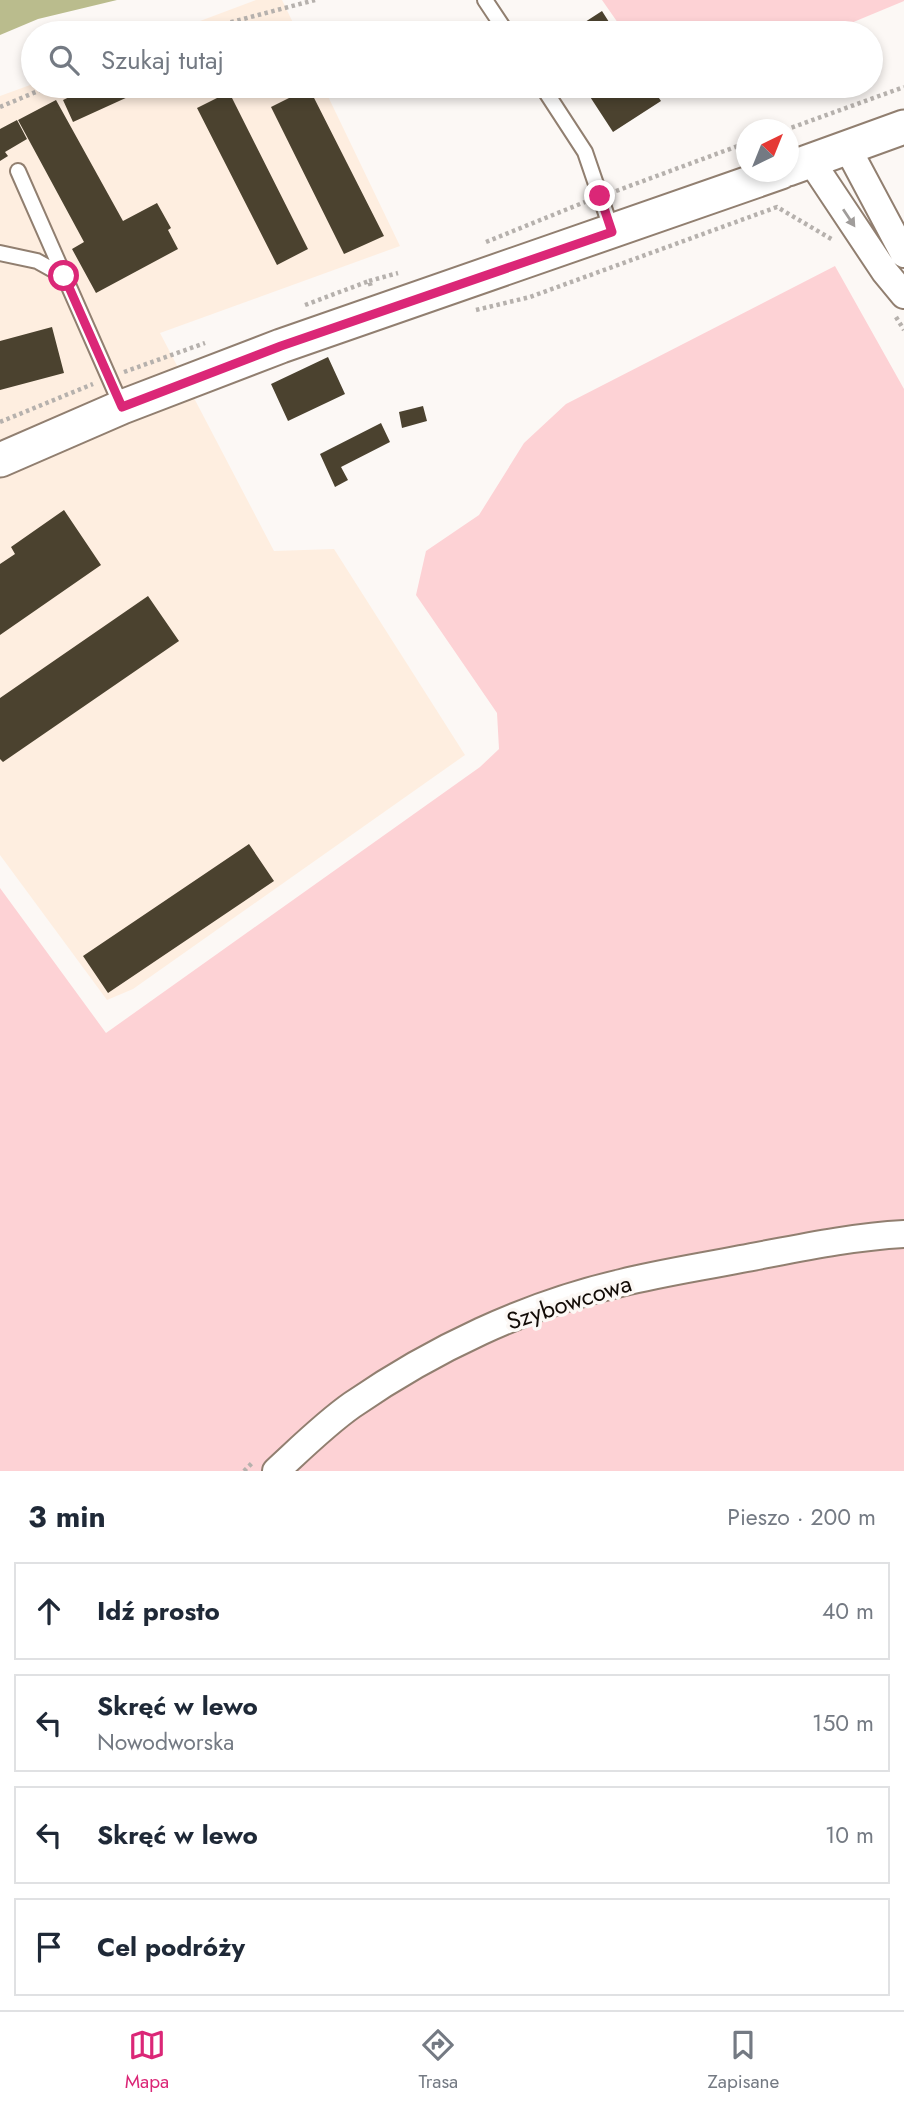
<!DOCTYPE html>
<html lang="pl">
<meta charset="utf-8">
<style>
:root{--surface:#fff;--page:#f2f2f3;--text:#1f2937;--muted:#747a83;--line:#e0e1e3;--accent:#db2777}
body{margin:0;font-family:Jost,sans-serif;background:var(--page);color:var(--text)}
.compass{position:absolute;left:736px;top:119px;width:63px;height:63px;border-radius:50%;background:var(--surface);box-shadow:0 4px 10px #0003;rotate:43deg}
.stop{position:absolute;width:21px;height:21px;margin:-16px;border:5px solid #db2777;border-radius:50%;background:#fff}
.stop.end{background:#db2777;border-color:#fff;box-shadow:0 2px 7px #0008}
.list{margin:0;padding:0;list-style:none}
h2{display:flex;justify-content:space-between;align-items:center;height:91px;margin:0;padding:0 28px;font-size:30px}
h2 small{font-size:23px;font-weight:400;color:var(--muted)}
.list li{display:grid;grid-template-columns:46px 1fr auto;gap:21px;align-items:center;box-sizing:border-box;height:98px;margin:0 14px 14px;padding:0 14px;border:2px solid var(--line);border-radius:0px}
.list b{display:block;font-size:26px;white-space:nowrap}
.list p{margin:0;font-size:23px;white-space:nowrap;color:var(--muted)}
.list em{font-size:23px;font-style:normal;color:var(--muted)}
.icon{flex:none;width:38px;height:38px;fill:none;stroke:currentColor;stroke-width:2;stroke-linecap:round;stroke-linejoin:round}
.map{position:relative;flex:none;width:904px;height:1471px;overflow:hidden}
.search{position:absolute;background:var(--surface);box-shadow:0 4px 10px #0003;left:21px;right:21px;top:21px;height:77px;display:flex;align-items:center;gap:18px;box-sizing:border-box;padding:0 24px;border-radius:38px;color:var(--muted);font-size:26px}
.sheet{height:539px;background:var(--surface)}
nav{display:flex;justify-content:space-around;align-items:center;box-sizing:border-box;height:98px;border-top:2px solid var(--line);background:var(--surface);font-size:19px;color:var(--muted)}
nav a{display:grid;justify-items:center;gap:4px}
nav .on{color:var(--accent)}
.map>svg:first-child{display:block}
.built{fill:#feeee0}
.green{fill:#fdd2d5}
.water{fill:#babc8d}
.building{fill:#4b422f}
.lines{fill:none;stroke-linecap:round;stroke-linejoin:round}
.service-casing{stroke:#917f70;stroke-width:18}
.minor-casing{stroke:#917f70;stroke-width:30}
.tertiary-casing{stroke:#917f70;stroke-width:37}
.path{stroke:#b6b1ad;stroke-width:4.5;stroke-dasharray:3.5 3.5;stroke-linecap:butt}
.service{stroke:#fff;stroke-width:14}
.minor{stroke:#fff;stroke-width:26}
.tertiary{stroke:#fff;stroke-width:33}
.oneway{fill:#a09d9b}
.route{stroke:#db2777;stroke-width:9}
.labels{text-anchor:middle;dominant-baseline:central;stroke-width:7;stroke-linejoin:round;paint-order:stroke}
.street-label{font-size:24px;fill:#120b06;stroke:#fcf8f5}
</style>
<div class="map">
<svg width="904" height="1471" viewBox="0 0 904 1471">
<rect width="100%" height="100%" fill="#fcf8f5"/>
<path class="built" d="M 256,0 L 282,0 L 298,33 L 168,33 Z
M 33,84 L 33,86 L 323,86 L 400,246 L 160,333 L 274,551 L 334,549 L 465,755 L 133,989 L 107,1000 L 0,855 L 0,96 Z"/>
<path class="green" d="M 602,0 L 904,0 L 904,1 L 827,33 L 625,33 Z
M 835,266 L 904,389 L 904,1471 L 0,1471 L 0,888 L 106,1033 L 480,767 L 499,749 L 497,713 L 416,595 L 426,551 L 479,515 L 524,443 L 566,404 Z"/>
<path class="water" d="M 0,0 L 117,0 L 38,19 L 0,35 Z"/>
<path class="building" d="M 602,11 L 616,33 L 568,33 Z
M 93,86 L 152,86 L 73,122 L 63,100 Z
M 583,86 L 651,86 L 661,101 L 613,132 Z
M 309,88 L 384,236 L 344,254 L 271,107 Z
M 229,92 L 308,249 L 277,265 L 197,108 Z
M 56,100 L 123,221 L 157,203 L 171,228 L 168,230 L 178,249 L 96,293 L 72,249 L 84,242 L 18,120 Z
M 17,120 L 27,139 L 5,152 L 8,156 L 0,161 L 0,129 Z
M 52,327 L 64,373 L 0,390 L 0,341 Z
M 328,357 L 345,394 L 288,421 L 271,384 Z
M 423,406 L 427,421 L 402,428 L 399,412 Z
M 381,423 L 390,442 L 341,467 L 348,480 L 335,487 L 320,454 Z
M 64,510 L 101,565 L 0,635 L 0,564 L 15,554 L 11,547 Z
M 148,596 L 179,641 L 3,762 L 0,759 L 0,698 Z
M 249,844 L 274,881 L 108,993 L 83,956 Z"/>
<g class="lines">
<defs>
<path id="service" d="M 485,0 L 507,33
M 542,86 L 585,152 L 612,231
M 18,171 L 122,407
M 0,253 L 37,261 L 64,276"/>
<path id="minor" d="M 848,149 L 904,254
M 811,161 L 885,272 L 904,295
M 276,1471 C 300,1449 325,1424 352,1405 C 433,1349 526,1305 621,1283 C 661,1273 701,1267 741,1259 C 795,1249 849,1237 904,1234"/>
<path id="tertiary" d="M 788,169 L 904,127
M 0,460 L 122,407 L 281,346 L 781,172"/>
</defs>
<use href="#service" class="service-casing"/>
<use href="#minor" class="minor-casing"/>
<use href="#tertiary" class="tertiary-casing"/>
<path class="path" d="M 190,33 L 315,0
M 0,107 L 50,86
M 785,130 L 904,87
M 616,191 L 746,143
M 486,242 L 585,202
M 369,281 L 398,273
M 305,305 L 369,281 L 371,287
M 476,310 L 530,297 L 777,207 L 833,240
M 896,317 L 904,330
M 124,372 L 205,343
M 0,422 L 93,384
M 244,1471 L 253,1462"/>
<use href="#service" class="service"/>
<use href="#minor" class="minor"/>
<use href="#tertiary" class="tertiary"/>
</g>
<defs><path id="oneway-solid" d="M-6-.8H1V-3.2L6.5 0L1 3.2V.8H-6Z" transform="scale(1.75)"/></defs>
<use class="oneway" href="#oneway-solid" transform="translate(849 218) rotate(56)"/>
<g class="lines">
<path class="route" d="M 64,276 L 122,407 L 281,346 L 612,232 L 600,196"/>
</g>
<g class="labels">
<g class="street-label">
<text transform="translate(569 1302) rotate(-18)">Szybowcowa</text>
</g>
</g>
</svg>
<svg class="compass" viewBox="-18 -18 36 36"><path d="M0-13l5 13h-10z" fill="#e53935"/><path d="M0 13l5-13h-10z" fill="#747a83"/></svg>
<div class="stop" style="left:64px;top:276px"></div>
<div class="stop end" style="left:600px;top:196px"></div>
<div class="search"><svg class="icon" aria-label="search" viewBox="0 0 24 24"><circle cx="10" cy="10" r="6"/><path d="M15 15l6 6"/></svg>Szukaj tutaj</div>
</div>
<section class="sheet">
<h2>3 min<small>Pieszo · 200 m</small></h2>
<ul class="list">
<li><svg class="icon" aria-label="ahead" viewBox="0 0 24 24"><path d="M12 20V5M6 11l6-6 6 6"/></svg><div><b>Idź prosto</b></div><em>40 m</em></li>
<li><svg class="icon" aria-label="left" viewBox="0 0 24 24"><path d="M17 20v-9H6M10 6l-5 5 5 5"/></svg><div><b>Skręć w lewo</b><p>Nowodworska</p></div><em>150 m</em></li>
<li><svg class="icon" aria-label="left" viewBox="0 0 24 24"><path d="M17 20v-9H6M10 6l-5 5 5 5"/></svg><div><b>Skręć w lewo</b></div><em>10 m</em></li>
<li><svg class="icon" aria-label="arrive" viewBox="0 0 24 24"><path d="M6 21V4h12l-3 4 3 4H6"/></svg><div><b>Cel podróży</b></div></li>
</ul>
</section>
<nav>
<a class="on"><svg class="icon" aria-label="map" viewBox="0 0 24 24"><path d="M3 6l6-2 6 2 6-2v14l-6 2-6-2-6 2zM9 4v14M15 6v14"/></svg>Mapa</a>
<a><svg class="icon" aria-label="directions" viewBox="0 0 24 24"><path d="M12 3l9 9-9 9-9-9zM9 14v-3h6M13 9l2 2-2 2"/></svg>Trasa</a>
<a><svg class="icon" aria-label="saved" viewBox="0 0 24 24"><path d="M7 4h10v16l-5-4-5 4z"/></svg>Zapisane</a>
</nav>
